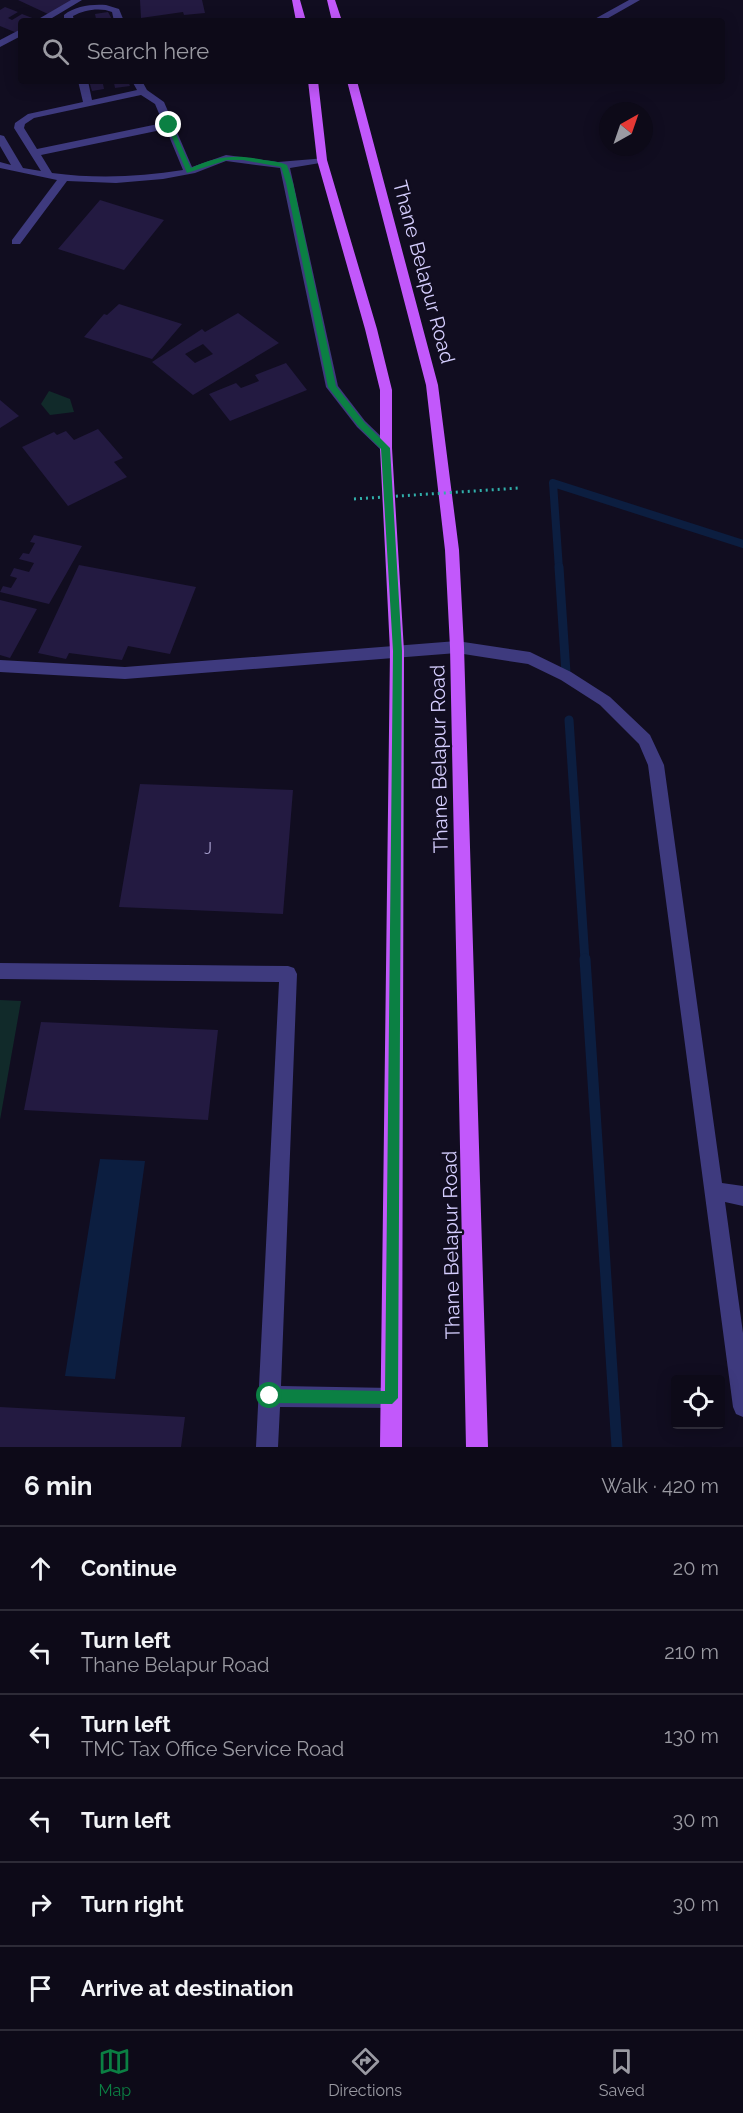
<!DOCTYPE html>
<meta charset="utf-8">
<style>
:root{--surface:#0d0a18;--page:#1b1825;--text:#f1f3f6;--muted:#9a9aa2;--line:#2d2b37;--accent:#0b8043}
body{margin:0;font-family:Raleway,sans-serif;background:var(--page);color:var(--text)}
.controls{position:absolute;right:18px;bottom:18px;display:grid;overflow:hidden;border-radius:6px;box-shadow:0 3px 15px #0003}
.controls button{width:54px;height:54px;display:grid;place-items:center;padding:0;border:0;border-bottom:2px solid var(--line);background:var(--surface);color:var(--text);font:30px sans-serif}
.compass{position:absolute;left:599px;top:102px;width:54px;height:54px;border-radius:50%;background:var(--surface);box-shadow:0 3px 15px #0003;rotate:40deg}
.stop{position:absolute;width:18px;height:18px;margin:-14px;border:4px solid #0b8043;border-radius:50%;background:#fff}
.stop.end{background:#0b8043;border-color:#fff;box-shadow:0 2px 6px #0008}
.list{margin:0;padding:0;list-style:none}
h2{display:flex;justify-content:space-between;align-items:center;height:78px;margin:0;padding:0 24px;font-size:26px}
h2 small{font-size:20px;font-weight:400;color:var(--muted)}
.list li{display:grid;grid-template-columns:39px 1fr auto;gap:18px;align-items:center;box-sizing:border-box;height:84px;padding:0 24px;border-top:2px solid var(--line)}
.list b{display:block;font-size:22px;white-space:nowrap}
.list p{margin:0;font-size:20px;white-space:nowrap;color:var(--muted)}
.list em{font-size:20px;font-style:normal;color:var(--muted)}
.icon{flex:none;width:33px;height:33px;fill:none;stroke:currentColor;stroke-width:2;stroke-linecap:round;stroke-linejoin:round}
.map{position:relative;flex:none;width:743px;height:1447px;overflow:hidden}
.search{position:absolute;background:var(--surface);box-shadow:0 3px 15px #0003;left:18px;right:18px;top:18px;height:66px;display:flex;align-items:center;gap:15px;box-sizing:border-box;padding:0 21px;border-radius:6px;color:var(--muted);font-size:22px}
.sheet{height:582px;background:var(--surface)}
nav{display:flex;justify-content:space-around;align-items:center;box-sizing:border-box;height:84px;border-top:2px solid var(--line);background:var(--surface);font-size:16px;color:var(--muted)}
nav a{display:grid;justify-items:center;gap:3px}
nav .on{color:var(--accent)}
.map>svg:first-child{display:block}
.green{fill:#112a2a}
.water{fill:#0c1e40}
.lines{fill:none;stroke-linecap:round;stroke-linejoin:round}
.stream-far2{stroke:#0c1e40;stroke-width:8}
.stream-far1{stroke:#0c1e40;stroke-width:9}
.stream{stroke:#0c1e40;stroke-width:11}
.building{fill:#231a41;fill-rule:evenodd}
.minor{fill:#3e3a7e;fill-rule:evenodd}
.major{fill:#c258fb;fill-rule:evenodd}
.path-bridge{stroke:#31afaa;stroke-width:3;stroke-dasharray:2 4;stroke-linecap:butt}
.route{fill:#0b8043}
.labels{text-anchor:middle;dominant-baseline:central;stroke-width:4.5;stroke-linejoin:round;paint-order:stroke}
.number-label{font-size:16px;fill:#a8a1cf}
.street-label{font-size:20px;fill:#d5cefe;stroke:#110d20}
</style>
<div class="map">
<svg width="743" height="1447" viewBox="0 0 743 1447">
<rect width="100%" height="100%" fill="#110d20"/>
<path class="green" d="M 49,391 L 70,399 L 74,412 L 50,415 L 41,404 Z
M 0,1000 L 21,1001 L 0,1120 Z"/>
<path class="water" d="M 100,1159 L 145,1161 L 115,1379 L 65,1376 Z"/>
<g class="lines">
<path class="stream-far2" d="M 559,569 L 553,483 L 743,544"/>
<path class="stream-far1" d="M 559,567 L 566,673
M 569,720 L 585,960"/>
<path class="stream" d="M 585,959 L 617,1447"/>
</g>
<path class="building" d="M 18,0 L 75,0 L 48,14 Z
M 140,0 L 202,0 L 205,13 L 184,15 L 183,12 L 141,18 Z
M 5,7 L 18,12 L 8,18 L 12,20 L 22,14 L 40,21 L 21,21 L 21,30 L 17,33 L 0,26 L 0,10 Z
M 108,12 L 113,21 L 88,21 L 96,19 L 95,14 Z
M 89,81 L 128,81 L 130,86 L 115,88 L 114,83 L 103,84 L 104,89 L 92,91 Z
M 100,200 L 164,220 L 124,270 L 58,249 Z
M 119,304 L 182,324 L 152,359 L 84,337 L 104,314 L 107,315 Z
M 238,313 L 279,343 L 193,395 L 152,362 L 202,329 L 205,332 ZM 203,344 L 213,354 L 195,363 L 185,354 Z
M 286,363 L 307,390 L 230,421 L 209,394 L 236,383 L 241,388 L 259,381 L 255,375 Z
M 0,400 L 19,416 L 0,428 Z
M 98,429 L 123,458 L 114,462 L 127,477 L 68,506 L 22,447 L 54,432 L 57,435 L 66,431 L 74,440 Z
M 34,535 L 82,546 L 49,604 L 0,592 L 3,586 L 11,588 L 17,578 L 10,576 L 14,568 L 29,572 L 34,563 L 19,559 L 23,553 L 29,554 L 35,543 L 30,542 Z
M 79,565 L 196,587 L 170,654 L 128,646 L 122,660 L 69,653 L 66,659 L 38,653 Z
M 0,600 L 37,609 L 10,658 L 0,655 Z
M 140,784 L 293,790 L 283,914 L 119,907 Z
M 41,1022 L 218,1030 L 208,1120 L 24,1110 Z
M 0,1407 L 185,1417 L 181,1447 L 0,1447 Z"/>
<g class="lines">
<path class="minor" d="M 71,0 L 82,0 L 47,21 L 35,21 Z
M 629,0 L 640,0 L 603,21 L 591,21 Z
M 106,5 L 119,9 L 124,21 L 114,21 L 112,12 C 100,7 84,10 73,16 L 74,21 L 64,21 L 64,15 C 75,6 91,4 106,5 Z
M 21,29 L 21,36 L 0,47 L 0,40 Z
M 78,81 L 88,81 L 92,100 L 137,90 L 132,81 L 142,81 L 147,90 L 164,102 L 192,167 L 226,155 L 278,162 L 326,158 L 326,162 L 290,168 L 338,386 L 365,421 L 390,445 L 390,451 L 382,451 L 357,427 L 326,387 L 280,168 L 226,161 L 195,173 L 163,179 L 116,183 L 67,181 L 20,244 L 12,244 L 12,240 L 57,180 L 0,168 L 0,162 L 11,165 L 0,146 L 0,135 L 4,136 L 23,168 L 41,171 L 14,128 L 15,123 L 28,114 L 83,102 ZM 141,95 L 155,104 L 163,123 L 37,149 L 24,128 L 25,124 L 34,118 ZM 166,129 L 183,170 C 139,177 97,179 52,173 L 41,155 Z
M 457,641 L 530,652 L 571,672 L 610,697 L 650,735 L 664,765 L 722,1183 L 743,1186 L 743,1206 L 725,1202 L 743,1333 L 743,1417 L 736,1414 L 733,1407 L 648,765 L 639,744 L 600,705 L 561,680 L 528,664 L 457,653 L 125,679 L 0,672 L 0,660 L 125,667 Z
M 0,963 L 288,966 L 294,968 L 297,974 L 281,1386 L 392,1388 L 399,1391 L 402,1398 L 399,1405 L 392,1408 L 280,1407 L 278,1447 L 256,1447 L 279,982 L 0,979 Z"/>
<path class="major" d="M 292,0 L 300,0 L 306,21 L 296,21 Z
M 327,0 L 335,0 L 342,21 L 332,21 Z
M 308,81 L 318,81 L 327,160 L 377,329 L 392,390 L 392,448 L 404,651 L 402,1447 L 380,1447 L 390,651 L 380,448 L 380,390 L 365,329 L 317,160 Z
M 347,81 L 357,81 L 438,385 L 459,550 L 464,647 L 488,1447 L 466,1447 L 450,647 L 445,550 L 426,385 Z"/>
<path class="path-bridge" d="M 354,499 L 519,488"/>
</g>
<path class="route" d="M 166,123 L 172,125 L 191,168 C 217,156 236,154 264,160 C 272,161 280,162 287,165 L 293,183 L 336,386 L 364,422 L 390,448 L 402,651 L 398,1398 L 392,1404 L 270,1403 L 263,1396 L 270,1389 L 385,1391 L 393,651 L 381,449 L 358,426 L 328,387 L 286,183 L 281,167 L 243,160 L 227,160 L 187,173 Z"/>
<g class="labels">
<g class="number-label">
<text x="208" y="848">J</text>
</g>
<g class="street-label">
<text transform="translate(424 272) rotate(75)">Thane Belapur Road</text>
<text transform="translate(439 759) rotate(-91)">Thane Belapur Road</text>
<text transform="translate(451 1245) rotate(-91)">Thane Belapur Road</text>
</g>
</g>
</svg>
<div class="controls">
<button><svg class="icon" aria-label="locate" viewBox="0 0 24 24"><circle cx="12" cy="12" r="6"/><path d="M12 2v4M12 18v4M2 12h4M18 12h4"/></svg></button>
</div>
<svg class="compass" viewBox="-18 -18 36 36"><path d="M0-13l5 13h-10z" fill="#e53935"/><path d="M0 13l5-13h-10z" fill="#9a9aa2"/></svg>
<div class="stop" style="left:270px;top:1396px"></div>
<div class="stop end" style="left:169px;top:125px"></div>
<div class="search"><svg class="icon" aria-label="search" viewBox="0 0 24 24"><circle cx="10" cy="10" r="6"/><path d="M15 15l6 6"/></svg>Search here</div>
</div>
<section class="sheet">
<h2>6 min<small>Walk · 420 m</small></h2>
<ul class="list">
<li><svg class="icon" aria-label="ahead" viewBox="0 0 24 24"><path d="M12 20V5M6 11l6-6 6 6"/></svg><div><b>Continue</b></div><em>20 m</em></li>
<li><svg class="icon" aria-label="left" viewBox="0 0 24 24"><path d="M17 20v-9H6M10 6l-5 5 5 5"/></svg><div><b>Turn left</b><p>Thane Belapur Road</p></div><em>210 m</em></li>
<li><svg class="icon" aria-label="left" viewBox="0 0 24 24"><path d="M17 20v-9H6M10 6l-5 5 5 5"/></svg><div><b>Turn left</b><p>TMC Tax Office Service Road</p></div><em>130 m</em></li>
<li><svg class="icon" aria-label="left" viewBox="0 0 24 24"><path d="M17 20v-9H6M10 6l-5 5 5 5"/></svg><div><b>Turn left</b></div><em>30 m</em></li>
<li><svg class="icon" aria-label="right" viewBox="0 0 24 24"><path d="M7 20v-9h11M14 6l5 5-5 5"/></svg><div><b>Turn right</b></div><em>30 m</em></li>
<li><svg class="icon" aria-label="arrive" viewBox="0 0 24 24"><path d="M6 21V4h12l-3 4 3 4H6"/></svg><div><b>Arrive at destination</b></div></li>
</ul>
</section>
<nav>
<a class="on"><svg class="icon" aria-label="map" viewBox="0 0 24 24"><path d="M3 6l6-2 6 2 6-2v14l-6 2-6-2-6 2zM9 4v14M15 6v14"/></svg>Map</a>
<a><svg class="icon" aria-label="directions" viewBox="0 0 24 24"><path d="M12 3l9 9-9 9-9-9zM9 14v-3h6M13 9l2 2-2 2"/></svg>Directions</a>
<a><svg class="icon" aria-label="saved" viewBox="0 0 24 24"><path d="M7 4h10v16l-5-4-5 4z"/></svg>Saved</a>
</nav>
